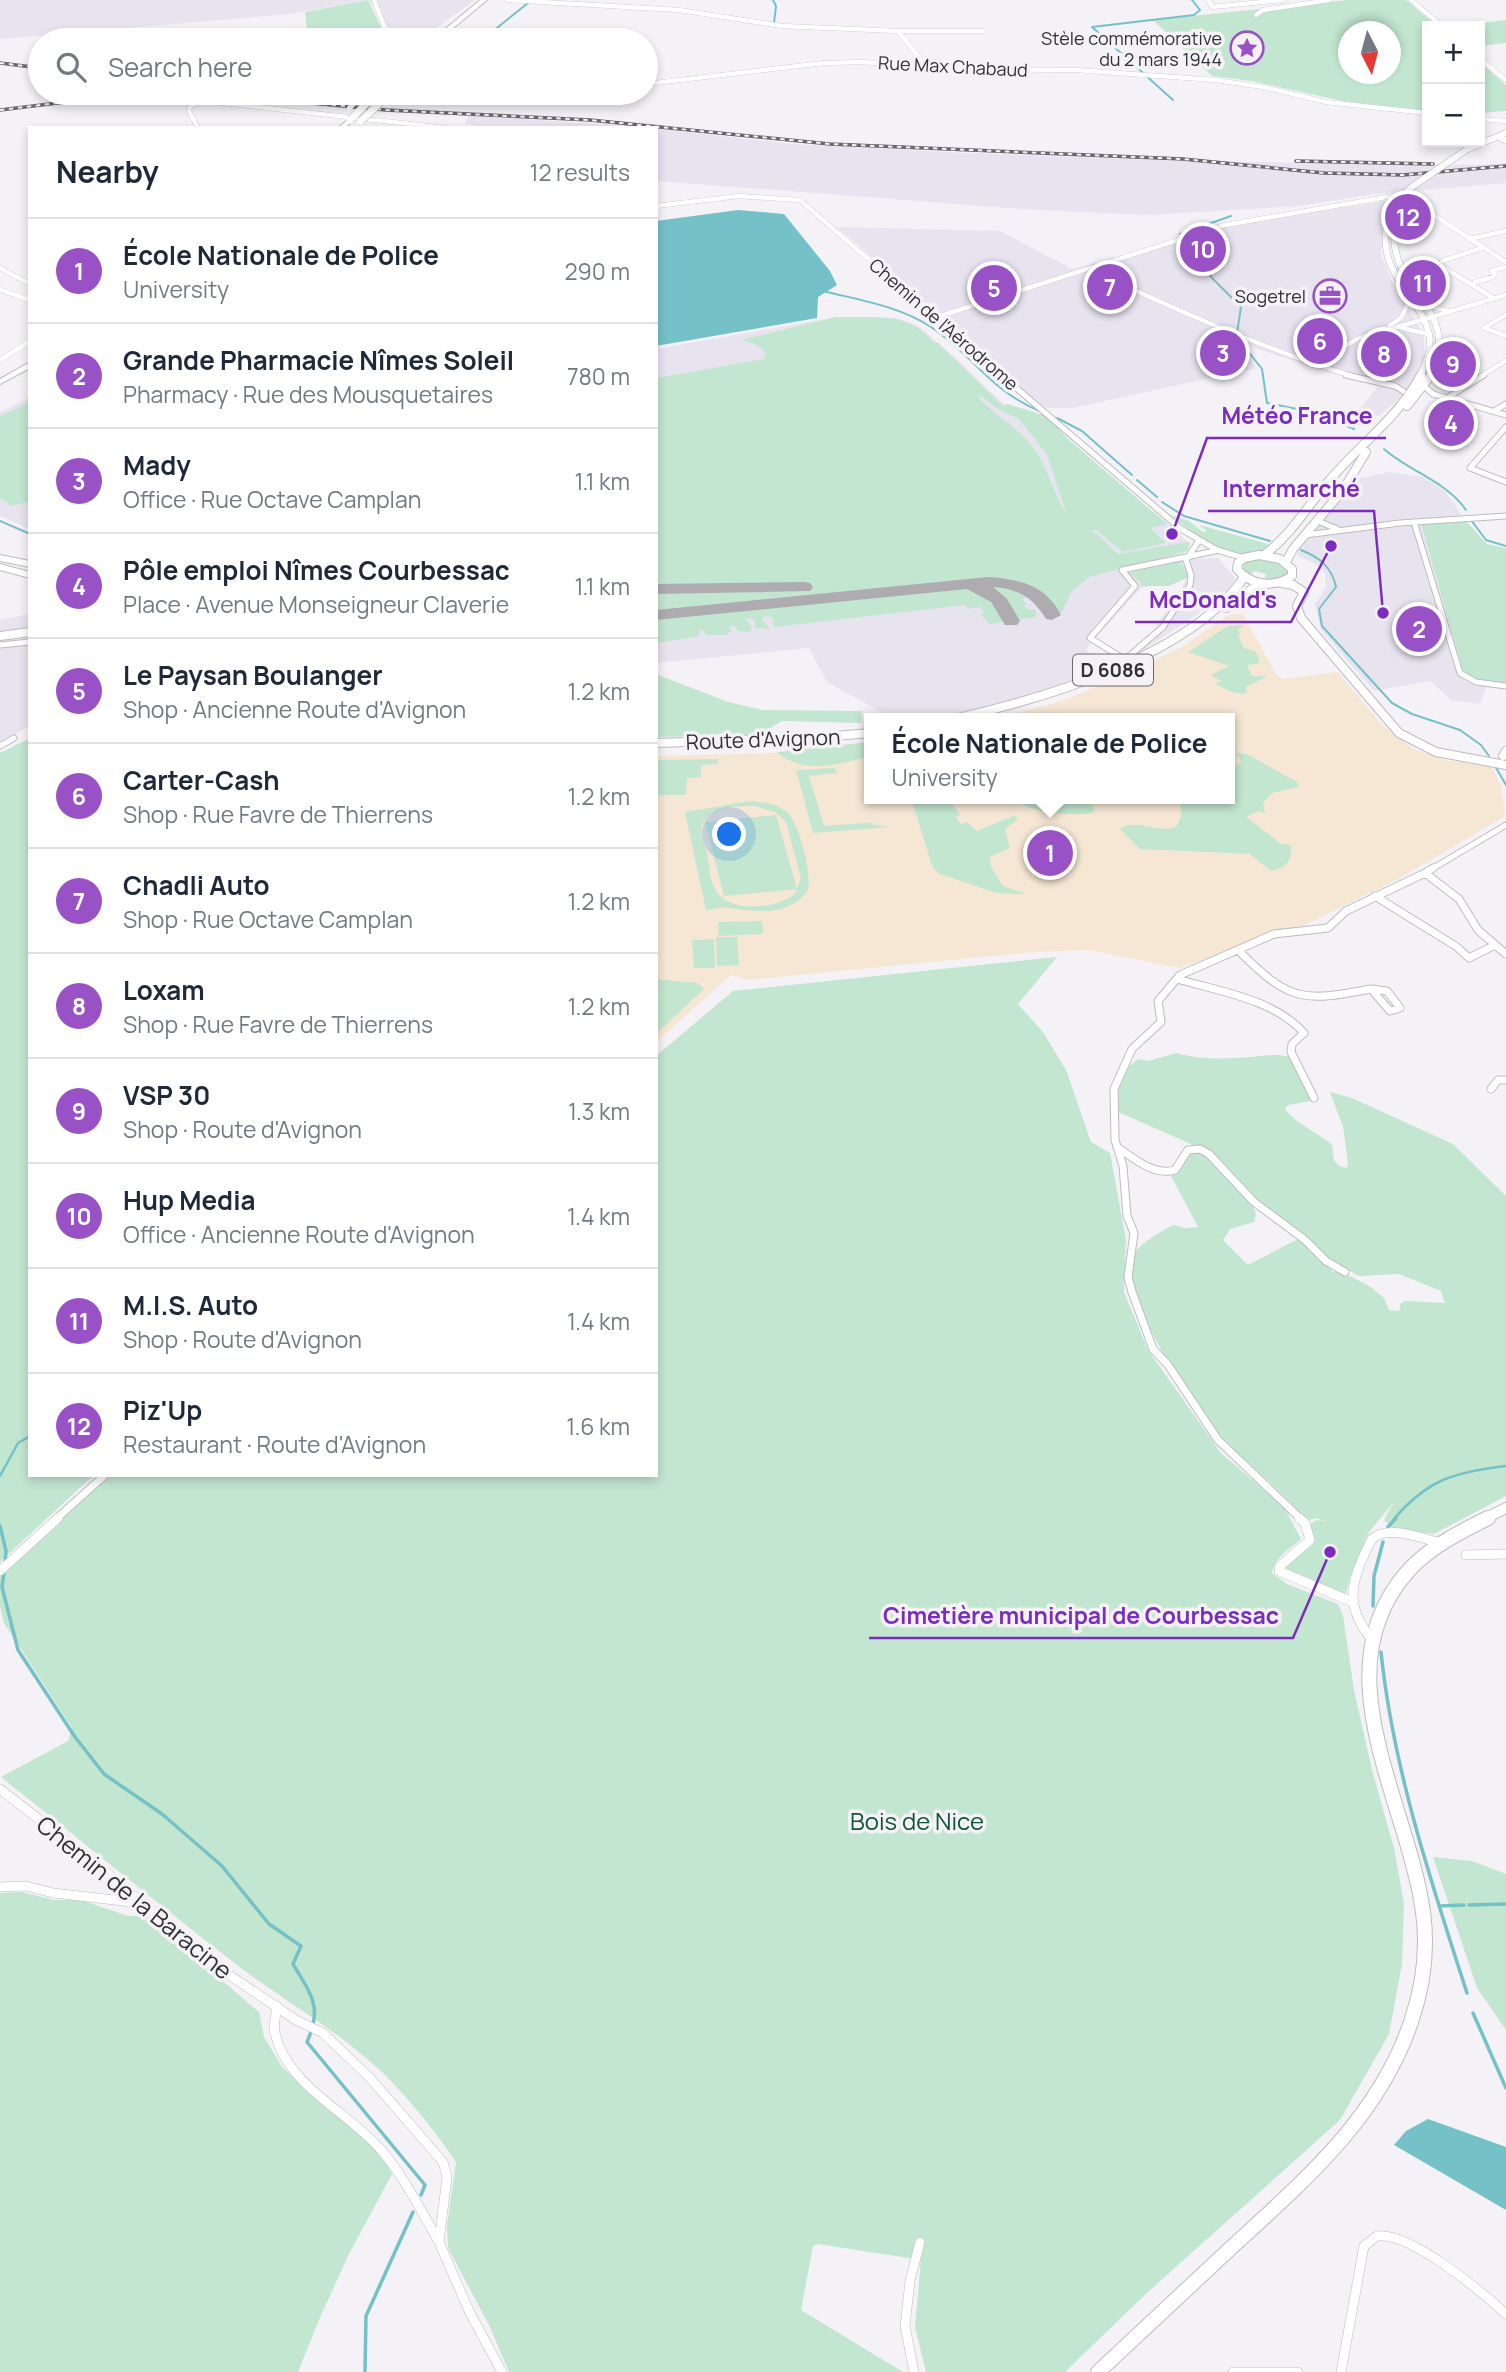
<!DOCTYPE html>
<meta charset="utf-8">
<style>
:root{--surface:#fff;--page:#f2f2f3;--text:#1f2937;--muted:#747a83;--line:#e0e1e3;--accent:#9852c6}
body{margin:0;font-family:Manrope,sans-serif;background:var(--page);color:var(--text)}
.controls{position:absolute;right:21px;top:21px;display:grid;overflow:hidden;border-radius:0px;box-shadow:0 4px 10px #0003}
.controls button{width:63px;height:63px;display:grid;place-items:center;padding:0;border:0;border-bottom:2px solid var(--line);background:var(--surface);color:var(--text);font:35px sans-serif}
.compass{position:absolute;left:1338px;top:21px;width:63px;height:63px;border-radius:50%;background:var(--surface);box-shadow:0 4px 10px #0003;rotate:174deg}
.you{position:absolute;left:730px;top:835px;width:24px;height:24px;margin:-18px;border:5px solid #fff;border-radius:50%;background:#1a73e8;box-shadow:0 0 0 10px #1a73e833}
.badge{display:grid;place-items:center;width:46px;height:46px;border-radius:50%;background:var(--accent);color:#fff;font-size:23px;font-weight:700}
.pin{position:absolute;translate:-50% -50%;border:4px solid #fff;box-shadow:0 2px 7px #0006}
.popup{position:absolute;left:864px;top:713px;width:371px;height:91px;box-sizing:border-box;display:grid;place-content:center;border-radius:0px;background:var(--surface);filter:drop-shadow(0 2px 5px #0005);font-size:23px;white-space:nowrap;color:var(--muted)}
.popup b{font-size:26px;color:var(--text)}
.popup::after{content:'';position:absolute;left:50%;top:100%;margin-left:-14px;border:14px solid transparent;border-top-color:var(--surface)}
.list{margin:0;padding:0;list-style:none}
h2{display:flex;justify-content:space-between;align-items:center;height:91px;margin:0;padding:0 28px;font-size:30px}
h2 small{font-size:23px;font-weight:400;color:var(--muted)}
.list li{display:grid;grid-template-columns:46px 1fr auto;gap:21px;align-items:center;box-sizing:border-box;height:105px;padding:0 28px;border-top:2px solid var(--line)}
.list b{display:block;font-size:26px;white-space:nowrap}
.list p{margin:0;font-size:23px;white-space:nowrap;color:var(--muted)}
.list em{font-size:23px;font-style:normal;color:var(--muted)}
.icon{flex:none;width:38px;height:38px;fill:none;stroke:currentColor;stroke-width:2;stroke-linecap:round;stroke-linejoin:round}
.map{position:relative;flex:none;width:1506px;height:2372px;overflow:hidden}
.search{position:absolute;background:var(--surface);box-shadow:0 4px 10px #0003;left:28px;top:28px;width:630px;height:77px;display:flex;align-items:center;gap:18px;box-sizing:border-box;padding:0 24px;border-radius:38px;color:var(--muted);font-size:26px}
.panel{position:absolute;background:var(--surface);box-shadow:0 4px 10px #0003;left:28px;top:126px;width:630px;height:1351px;border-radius:0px}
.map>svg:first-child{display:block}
.built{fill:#e8e4ef}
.education{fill:#f5e7d4}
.green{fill:#c3e6d0;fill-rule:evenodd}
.water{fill:#75c1c8}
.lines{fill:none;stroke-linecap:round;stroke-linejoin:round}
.stream-far2{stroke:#75c1c8;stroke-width:2}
.stream-far1{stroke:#75c1c8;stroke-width:2.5}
.stream{stroke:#75c1c8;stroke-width:3.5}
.taxiway{fill:#aeacb0;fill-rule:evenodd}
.street-far3-casing{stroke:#bdbbc0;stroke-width:5}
.street-far2-casing{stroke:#bdbbc0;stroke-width:7}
.street-far1-casing{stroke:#bdbbc0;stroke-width:9}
.street-casing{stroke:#bdbbc0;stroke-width:10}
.secondary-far3-casing{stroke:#bdbbc0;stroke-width:7}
.secondary-far2-casing{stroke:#bdbbc0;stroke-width:10}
.secondary-far1-casing{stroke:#bdbbc0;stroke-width:12}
.secondary-casing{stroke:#bdbbc0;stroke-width:16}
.primary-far1-casing{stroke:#bdbbc0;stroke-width:7}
.primary-casing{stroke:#bdbbc0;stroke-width:10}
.highway-casing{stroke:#bdbbc0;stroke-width:2}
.street-far3{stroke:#fff;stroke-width:4.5}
.street-far2{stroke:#fff;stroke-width:5}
.street-far1{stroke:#fff;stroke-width:7}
.street{stroke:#fff;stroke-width:9}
.secondary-far3{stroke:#fff;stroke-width:6}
.secondary-far2{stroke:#fff;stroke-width:8}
.secondary-far1{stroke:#fff;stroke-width:10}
.secondary{stroke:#fff;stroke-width:14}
.primary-far1{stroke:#fff;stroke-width:6}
.primary{stroke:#fff;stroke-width:8}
.highway{fill:#fff;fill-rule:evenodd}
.rail-casing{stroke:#676669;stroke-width:3.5}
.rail{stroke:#f4f2f7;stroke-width:2;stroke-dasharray:4.5;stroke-linecap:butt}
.street-bridge-casing{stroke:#bdbbc0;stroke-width:5;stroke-linecap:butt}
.primary-bridge-casing{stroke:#bdbbc0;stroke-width:7;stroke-linecap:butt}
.highway-bridge-casing{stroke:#bdbbc0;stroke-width:8;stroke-linecap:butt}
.street-bridge{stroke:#fff;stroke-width:4.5}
.primary-bridge{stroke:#fff;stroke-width:6}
.highway-bridge{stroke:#fff;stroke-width:7}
.labels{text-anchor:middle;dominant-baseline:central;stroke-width:7;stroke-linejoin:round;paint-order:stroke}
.far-poi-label{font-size:18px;fill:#313032;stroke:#f4f2f7;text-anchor:end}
.far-street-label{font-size:18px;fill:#313032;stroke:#f4f2f7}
.shield{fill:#f4f2f7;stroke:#6c6a6d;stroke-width:2}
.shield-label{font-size:19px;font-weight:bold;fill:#313032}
.street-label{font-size:21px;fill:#313032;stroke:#f4f2f7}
.near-park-label{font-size:24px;fill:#105536;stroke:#f4f2f7}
.near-street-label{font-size:24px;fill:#313032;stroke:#f4f2f7}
.leader{fill:none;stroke:#7b2cbf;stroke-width:2.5}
.callout-dot{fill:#7b2cbf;stroke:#f4f2f7;stroke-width:2.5}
.callout-label{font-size:23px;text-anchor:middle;font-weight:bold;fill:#7b2cbf;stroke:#f4f2f7;stroke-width:7;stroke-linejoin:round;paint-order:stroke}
</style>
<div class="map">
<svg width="1506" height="2372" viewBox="0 0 1506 2372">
<rect width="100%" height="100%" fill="#f4f2f7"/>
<path class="built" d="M 0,0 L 366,0 L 290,14 L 0,39 Z
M 369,0 L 475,0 L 419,40 L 397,40 Z
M 469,115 L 567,122 L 646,128 L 485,128 L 465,123 Z
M 656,129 L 793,144 L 943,152 L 1186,161 L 1475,165 L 1506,163 L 1506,183 L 1375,194 L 1300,206 L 1149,215 L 1035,210 L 656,181 Z
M 1391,200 L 1393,202 L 1385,213 L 1381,255 L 1392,281 L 1424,336 L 1424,363 L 1407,392 L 1379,416 L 1358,411 L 1379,385 L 1327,372 L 1243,344 L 1256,368 L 1073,408 L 1044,408 L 837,227 L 1000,231 L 1072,269 L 1189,239 L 1225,226 Z
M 836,317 L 897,318 L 917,325 L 958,360 L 1019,419 L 1047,455 L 1075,527 L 1155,512 L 1188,542 L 1181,559 L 1218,558 L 1235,578 L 1227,594 L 1138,654 L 1187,579 L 1141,588 L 1086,649 L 1100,674 L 969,712 L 936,718 L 892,718 L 827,682 L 809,648 L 656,663 L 656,349 Z
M 30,397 L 30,529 L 0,516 L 0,412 Z
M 1390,472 L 1423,477 L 1445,491 L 1465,520 L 1421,524 L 1463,670 L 1486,687 L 1480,704 L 1451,700 L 1431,681 L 1374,691 L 1321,630 L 1315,604 L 1326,587 L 1325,573 L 1318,565 L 1296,555 L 1304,540 L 1360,478 Z
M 30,614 L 30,725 L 0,744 L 0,620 Z"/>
<path class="education" d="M 1230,614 L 1243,614 L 1277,676 L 1283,679 L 1338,672 L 1383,726 L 1414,749 L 1444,760 L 1491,766 L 1501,785 L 1505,816 L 1400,878 L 1301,927 L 1179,968 L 1088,950 L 1034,952 L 746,980 L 731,975 L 656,1042 L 656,756 L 774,753 L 870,743 L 870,799 L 1230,799 L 1230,718 L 998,718 L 1065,700 L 1133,671 L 1182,647 Z"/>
<path class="green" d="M 368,0 L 384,33 L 308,39 L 305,12 Z
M 1348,0 L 1406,0 L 1437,26 L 1427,26 L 1427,112 L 1347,102 L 1252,81 L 1212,76 L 1153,20 ZM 1348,32 L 1390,32 L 1390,74 L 1348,74 Z
M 1506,20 L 1506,43 L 1480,46 L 1480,26 L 1453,26 Z
M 1480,62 L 1506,85 L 1506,111 L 1480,113 Z
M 836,317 C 873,318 910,311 934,343 L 938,343 L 1003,406 L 1007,404 L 1047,416 L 1068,439 L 1167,524 L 1150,528 L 1166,543 L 1123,552 L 1096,530 L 1090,531 L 1097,534 L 1118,554 L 1187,542 L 1190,543 L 1187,551 L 1089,577 L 1071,592 L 1062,612 L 1042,613 L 1030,597 L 1024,598 L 1022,600 L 1027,604 L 1024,605 L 1027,609 L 1036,610 L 1036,617 L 990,624 L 980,614 L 984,613 L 981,607 L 968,609 L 965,605 L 774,627 L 772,617 L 765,616 L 762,619 L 770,629 L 756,628 L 754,623 L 756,620 L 749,618 L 745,620 L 750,623 L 752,629 L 749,632 L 738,631 L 734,625 L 730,626 L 732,632 L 728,632 L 728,635 L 707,635 L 703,630 L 699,631 L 700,636 L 656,643 L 656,378 L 764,359 L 765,352 L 757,345 L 742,340 ZM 978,397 L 982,397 L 999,410 L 1019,419 L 1047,455 L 1067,515 C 1053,493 1048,467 1032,446 C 1018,427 994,415 978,397 Z
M 30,402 L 30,501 L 12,506 L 0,498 L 0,416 Z
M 1171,515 L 1189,521 L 1203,532 L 1207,531 L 1199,525 L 1268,544 L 1263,551 C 1256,552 1248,555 1241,555 C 1215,554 1190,530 1171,515 Z
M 1465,520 L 1487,544 L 1506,548 L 1506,683 L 1472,678 L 1463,671 L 1421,524 Z
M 1250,559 L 1271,559 L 1287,567 L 1287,575 L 1264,581 L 1266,574 L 1254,571 L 1249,577 L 1242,569 L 1245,562 Z
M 1180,561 L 1189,577 L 1169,586 L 1141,586 L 1140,582 L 1129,573 Z
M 1241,625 L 1244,626 L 1238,629 L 1240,634 L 1238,635 L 1244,648 L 1256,652 L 1260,663 L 1247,665 L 1252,676 L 1268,676 L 1246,687 L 1247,692 L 1243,694 L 1231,692 L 1216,684 L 1221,681 L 1211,675 L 1229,666 L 1188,652 L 1228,626 Z
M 656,674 L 728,702 L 763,710 L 862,711 L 861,723 L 782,721 L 759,735 L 656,737 Z
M 30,738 L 30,1475 L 94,1475 L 0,1562 L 0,753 Z
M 870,742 L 870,756 C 839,765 802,775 777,752 Z
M 1235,753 L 1247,754 L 1297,782 L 1299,787 L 1272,793 L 1263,803 L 1265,813 L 1258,811 L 1246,817 L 1281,844 L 1291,845 C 1292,861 1287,867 1271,871 L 1250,854 L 1140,849 L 1120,829 C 1136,817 1158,835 1177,826 L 1181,816 L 1180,799 L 1230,799 L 1230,768 L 1242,762 Z
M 718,759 L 718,764 L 701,765 L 701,777 L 687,778 L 686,795 L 656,795 L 656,766 L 659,764 L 656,760 Z
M 835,768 L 837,773 L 809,776 L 824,826 L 878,822 L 869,824 L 889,827 L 813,833 L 796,770 Z
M 911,799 L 948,799 L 960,815 L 956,818 L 961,824 L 967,822 L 977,831 L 1015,815 L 1018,819 L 1005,829 L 1010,848 L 990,857 L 991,867 L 1003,886 L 1027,894 L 996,893 L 940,874 L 933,868 Z
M 1013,799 L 1090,799 L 1095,811 C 1080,819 1025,811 1013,799 Z
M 750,801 C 763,802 776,804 787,812 C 799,822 812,874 808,890 C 788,918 757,911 728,908 C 721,907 713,910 706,910 L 685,812 ZM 754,806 L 775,812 L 786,822 L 801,878 L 795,894 C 777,908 736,913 719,895 C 710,885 709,865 707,853 C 704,844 698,830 704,822 C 713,806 738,806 754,806 Z
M 776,815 L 797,889 L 724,896 L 705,822 Z
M 762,921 L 763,934 L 719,936 L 718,922 Z
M 716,937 L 737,937 L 739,965 L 717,966 Z
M 714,939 L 715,968 L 694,968 L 692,940 Z
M 1057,957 L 1018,1004 L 1043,1032 L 1066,1070 L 1091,1142 L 1110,1153 L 1126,1240 L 1124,1292 L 1148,1350 L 1221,1453 L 1284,1507 L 1301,1539 C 1290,1549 1275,1557 1272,1573 L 1287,1584 L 1338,1604 L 1343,1615 L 1354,1690 L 1372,1770 L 1394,1848 L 1404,1903 L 1402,1964 L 1389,2034 L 1340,2120 L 1149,2291 L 1065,2372 L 926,2372 L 915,2327 L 921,2260 L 818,2244 L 813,2246 L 801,2310 L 903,2372 L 509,2372 L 490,2327 L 448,2248 L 447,2225 L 456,2162 C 437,2133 400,2087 374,2065 C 333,2028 285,2001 241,1968 C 160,1906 81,1840 1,1777 L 68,1741 L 72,1728 L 4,1623 L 0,1607 L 0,1576 L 111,1475 L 656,1475 L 656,1056 L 733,991 Z
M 656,979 L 698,983 L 704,989 L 656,1034 L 656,999 L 660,995 L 656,993 Z
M 1177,1053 C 1200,1060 1226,1059 1250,1057 C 1264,1056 1276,1053 1290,1057 L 1311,1101 L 1288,1105 L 1285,1109 C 1296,1124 1317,1132 1332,1145 L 1334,1160 L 1339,1166 L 1347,1168 L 1348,1163 L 1343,1127 L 1330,1092 L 1352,1098 L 1453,1144 L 1506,1196 L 1506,1496 L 1434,1534 L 1394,1529 L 1384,1520 L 1394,1502 L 1369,1532 L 1350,1577 L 1345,1597 L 1287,1572 L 1285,1566 L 1315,1539 L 1308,1525 L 1317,1520 L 1327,1521 L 1315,1518 L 1308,1521 C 1278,1486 1240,1459 1210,1424 C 1186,1395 1116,1289 1135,1253 C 1140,1243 1162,1231 1173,1225 L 1186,1228 L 1198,1227 L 1171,1176 L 1187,1154 L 1197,1151 L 1206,1156 L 1253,1206 L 1256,1214 L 1254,1222 L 1230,1229 L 1223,1240 L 1248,1265 L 1298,1239 L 1333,1272 L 1344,1273 L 1371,1287 L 1384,1298 L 1389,1310 L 1399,1311 L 1401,1303 L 1406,1301 L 1445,1303 L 1441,1291 L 1399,1274 L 1359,1276 L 1329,1260 L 1256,1201 L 1209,1152 L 1118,1112 C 1115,1093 1122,1069 1138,1059 L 1148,1061 Z
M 1433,1857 L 1472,1861 L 1506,1874 L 1506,2030 L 1477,1988 Z
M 21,1892 L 54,1900 L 81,1900 L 128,1916 L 146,1915 L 259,2012 L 264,2037 L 282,2067 L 381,2153 L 392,2174 L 349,2254 L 318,2322 L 298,2372 L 0,2372 L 0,1893 Z"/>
<path class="water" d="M 738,210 L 784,214 L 830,271 L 837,285 L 818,297 L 817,318 L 656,346 L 656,221 Z
M 1428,2119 L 1506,2147 L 1506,2210 L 1394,2145 L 1406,2131 Z"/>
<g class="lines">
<path class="stream-far2" d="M 773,0 L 776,6 L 774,23
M 482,40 L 528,3
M 1173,100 L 1092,27 L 1194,15 L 1200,10 L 1192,0
M 1180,234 L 1231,216
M 1186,241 L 1212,278 L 1241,307 L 1237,333
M 823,291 C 859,300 899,306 931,327 C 973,355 991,392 1042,412
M 1239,340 L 1262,369 L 1267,403 L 1312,412 L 1354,429
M 1057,418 L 1082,431 L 1132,475
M 1384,449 C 1410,472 1446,481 1466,510
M 1137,480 L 1157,497
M 1162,502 L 1184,516 L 1270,541
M 1471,520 L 1486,540 L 1506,546
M 0,521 L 30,534
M 1301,550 C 1319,557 1332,567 1336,587 L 1319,609 L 1322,626 L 1392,703 L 1412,714 L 1460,730 L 1481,745 L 1489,756
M 1495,766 L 1506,785"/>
<path class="stream-far1" d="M 0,1476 L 18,1443 L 30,1436
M 1394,1519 C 1428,1479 1455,1472 1506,1466"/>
<path class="stream" d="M 0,1526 L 6,1551 L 5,1562
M 1388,1527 L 1396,1518
M 4,1572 L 2,1587 L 18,1650 L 75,1737 L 104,1774 L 162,1814 L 222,1866 L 269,1924 L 301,1946 L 293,1964 C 311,1995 323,2006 307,2042 L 425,2185 L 421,2195
M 1373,1606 L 1374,1576 L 1383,1542
M 1381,1652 C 1393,1768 1431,1882 1467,1993
M 1469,1905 L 1506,1904
M 1439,1906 L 1464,1905
M 1473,2013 L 1506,2088
M 365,2372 L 366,2316 L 413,2212"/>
<path class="taxiway" d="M 988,577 C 1019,579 1046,585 1061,615 L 1052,620 L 1046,619 C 1032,597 1019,589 993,587 L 1007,599 L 1020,621 L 1017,625 L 1005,625 L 991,602 L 967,589 L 656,620 L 656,610 Z
M 804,582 L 810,583 L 813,587 L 810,591 L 656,594 L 656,584 Z"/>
<defs>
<path id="street-far3" d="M 374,0 L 385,28 L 395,40
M 507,0 L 679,10 L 782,26 L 898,31 L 926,66
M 1208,0 L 1212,7 L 1283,0
M 1411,0 L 1442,26
M 1256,15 L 1263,10 L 1329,0
M 898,31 L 983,31
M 1480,59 L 1506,80
M 646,84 L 824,63 L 861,62 L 971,69 L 1076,70 L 1215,80 L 1263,87 L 1326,102 L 1427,113
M 1480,119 L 1506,121
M 198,128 L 189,111 L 190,106 L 204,101 L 446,128
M 1416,197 L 1426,210 L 1506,262
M 656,206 L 739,196 L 800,200 L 1003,376
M 1469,239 L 1506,231
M 1442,261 L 1482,248
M 1438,264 L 1495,299
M 0,268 L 30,284
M 1088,269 C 1175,309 1261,348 1352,376
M 1475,282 L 1493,277 L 1495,273 L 1491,271 L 1506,267
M 0,290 L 30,300
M 1427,306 L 1449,311
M 1506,315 L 1484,328 L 1506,336
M 934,318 L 1225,225 L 1404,194
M 1389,326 L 1401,318 L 1410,300
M 1402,328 L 1428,334
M 0,360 L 30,341
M 1313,365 L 1357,339 L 1506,295
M 1481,376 L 1506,361"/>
<path id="street-far2" d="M 1001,375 L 1181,529 L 1217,550 L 1244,558
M 1346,375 L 1395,386 L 1403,391
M 1425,387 L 1433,394 L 1506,415
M 1447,398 L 1484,375
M 1494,411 L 1506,404
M 1506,427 L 1470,468 L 1506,482
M 1318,521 L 1337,529
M 1414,522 L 1460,673 L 1476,682 L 1506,686
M 1305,535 L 1400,523 L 1506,516
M 0,645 L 30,642
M 1124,659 L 1090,638 L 1135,586 L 1122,570 L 1215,551
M 1106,664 L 1128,657 L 1163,627 L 1190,585 L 1191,575 L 1186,560 L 1198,542
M 0,746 L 14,738
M 1430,870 L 1506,825"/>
<path id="street-far1" d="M 1433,868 L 1425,873 L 1459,899 L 1478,930 L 1506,954
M 1375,896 L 1457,947 L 1469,958 L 1495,945
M 1239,951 C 1290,1002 1302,1002 1371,989
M 1177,979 C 1218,991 1274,999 1304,1033 L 1292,1044 L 1291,1052 L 1314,1098
M 1371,989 L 1387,991 L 1400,1008 L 1390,1011 Z
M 1491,1089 L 1498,1080 L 1506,1080
M 1117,1147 C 1135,1159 1153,1176 1175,1170 L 1188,1150 L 1200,1149 L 1209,1154 L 1254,1202 L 1305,1240 L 1326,1261 L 1345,1272
M 56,1519 L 105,1475
M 1301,1519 L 1218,1440 L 1168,1365 L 1153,1349 L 1132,1292 L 1128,1277 L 1134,1233 L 1127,1216 L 1123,1166 L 1115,1140 L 1114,1089 L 1132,1049 L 1161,1022 L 1158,1001 L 1180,975 L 1274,934 L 1328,928 L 1346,911 L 1425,873"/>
<path id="street" d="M 1299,1518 L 1305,1523 L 1310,1540 L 1280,1566 L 1279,1571 L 1350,1601
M 1466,1555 L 1506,1554
M 0,1571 L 58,1518
M 1370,1637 C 1342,1603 1353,1575 1372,1539 C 1388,1524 1423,1539 1441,1543
M 0,1789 L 95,1863 L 176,1931 L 198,1954 L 296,2020 L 323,2033 L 370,2078 L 443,2162 L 447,2177 L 439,2242 L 470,2313 L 502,2372
M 0,1887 L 26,1886 L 53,1893 L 141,1903
M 277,2006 C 276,2015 273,2024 275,2033 C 287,2086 349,2112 382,2151 C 405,2178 421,2211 439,2242
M 914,2372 L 905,2326 L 910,2281 L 920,2242
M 1233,2372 L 1298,2372
M 1341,2372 L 1364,2246 L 1377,2236 C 1411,2232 1482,2292 1506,2314"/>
<path id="secondary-far3" d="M 1502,139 L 1506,140"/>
<path id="secondary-far2" d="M 1281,583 L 1293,585 L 1304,592 L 1297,606 L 1301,618 L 1399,733 L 1436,752 L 1506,765
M 1503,756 L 1506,751"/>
<path id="secondary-far1" d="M 1484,1519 L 1506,1508"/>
<path id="secondary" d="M 1098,2372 C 1143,2330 1188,2288 1233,2246 C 1305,2180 1379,2117 1411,2022 C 1423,1987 1428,1948 1423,1912 C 1408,1802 1319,1669 1409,1570 C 1430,1547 1460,1532 1488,1518"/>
<path id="primary-far1" d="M 1466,150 L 1506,133
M 1419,182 C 1404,192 1391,207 1387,225 C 1377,275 1419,293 1429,334 C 1432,349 1427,363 1420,376
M 1396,220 C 1380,289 1467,307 1430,376"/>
<path id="primary" d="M 1407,406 L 1431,375
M 1259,555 L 1280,559 L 1292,569 L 1292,576 C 1274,588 1251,586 1237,569 L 1238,563 L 1244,558 Z
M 1264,555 C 1291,535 1307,507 1328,482 C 1359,445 1399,417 1421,375
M 1286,562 L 1293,549 L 1343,490 L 1366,452
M 1226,608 L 1253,588 L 1267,584
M 0,636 L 30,632
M 958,718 C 1045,698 1192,655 1244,577
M 656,743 L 812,738 L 870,733"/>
<path id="highway" d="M 480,0 L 487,0 L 439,40 L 432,40 Z
M 350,118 L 353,120 L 345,128 L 338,128 Z
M 30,362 L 30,368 L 0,384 L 0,379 Z
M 0,555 L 30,561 L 30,567 L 0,561 Z
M 0,564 L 30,572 L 30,578 L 0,570 Z"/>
</defs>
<use href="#street-far3" class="street-far3-casing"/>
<use href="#street-far2" class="street-far2-casing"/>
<use href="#street-far1" class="street-far1-casing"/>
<use href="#street" class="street-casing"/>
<use href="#secondary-far3" class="secondary-far3-casing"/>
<use href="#secondary-far2" class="secondary-far2-casing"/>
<use href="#secondary-far1" class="secondary-far1-casing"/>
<use href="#secondary" class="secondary-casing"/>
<use href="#primary-far1" class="primary-far1-casing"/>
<use href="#primary" class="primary-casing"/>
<use href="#highway" class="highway-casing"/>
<use href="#street-far3" class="street-far3"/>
<use href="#street-far2" class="street-far2"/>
<use href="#street-far1" class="street-far1"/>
<use href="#street" class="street"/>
<use href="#secondary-far3" class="secondary-far3"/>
<use href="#secondary-far2" class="secondary-far2"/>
<use href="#secondary-far1" class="secondary-far1"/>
<use href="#secondary" class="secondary"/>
<use href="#primary-far1" class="primary-far1"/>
<use href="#primary" class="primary"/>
<use href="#highway" class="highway"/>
<defs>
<path id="rail" d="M 0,63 L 40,68
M 0,110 L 107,97 L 214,94 L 386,110 L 590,120 L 830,144 L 1183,159 L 1324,173 L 1403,175 L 1506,166
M 1296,161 L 1433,164"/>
</defs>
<use href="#rail" class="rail-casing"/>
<use href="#rail" class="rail"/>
<defs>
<path id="street-bridge" d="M 349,108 L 366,93"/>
<path id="primary-bridge" d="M 1419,182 L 1466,150"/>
<path id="highway-bridge" d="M 350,120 L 365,105
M 361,121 L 390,93"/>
</defs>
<use href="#street-bridge" class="street-bridge-casing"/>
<use href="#primary-bridge" class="primary-bridge-casing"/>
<use href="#highway-bridge" class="highway-bridge-casing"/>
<use href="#street-bridge" class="street-bridge"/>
<use href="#primary-bridge" class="primary-bridge"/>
<use href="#highway-bridge" class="highway-bridge"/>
</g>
<defs>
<symbol id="sight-ring" viewBox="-11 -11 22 22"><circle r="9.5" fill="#f4f2f7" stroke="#9852c6" stroke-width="1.5"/><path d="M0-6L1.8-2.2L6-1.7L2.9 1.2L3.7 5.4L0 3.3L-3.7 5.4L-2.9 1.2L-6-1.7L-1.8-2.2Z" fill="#9852c6"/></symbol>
<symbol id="office-ring" viewBox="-11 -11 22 22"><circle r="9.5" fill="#f4f2f7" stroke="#9852c6" stroke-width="1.5"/><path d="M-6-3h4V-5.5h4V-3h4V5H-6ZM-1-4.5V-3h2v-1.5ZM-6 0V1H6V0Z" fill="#9852c6"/></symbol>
</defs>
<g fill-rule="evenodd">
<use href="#sight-ring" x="1228" y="29" width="38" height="38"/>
<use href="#office-ring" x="1311" y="277" width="38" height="38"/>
</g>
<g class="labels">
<g class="far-poi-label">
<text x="1222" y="38">Stèle commémorative<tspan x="1222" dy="21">du 2 mars 1944</tspan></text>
<text x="1306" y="296">Sogetrel</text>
</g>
<g class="far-street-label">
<text transform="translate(953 66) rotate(3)">Rue Max Chabaud</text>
<text transform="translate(944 324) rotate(41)">Chemin de l'Aérodrome</text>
</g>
<rect class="shield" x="1073" y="654.5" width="80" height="31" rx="5"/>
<g class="shield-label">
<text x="1113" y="670">D 6086</text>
</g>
<g class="street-label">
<text transform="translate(763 739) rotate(-2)">Route d'Avignon</text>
</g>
<g class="near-park-label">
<text x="917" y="1820">Bois de Nice</text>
</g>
<g class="near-street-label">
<text transform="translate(135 1897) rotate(39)">Chemin de la Baracine</text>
</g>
</g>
<path class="leader" d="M1172 534L1207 438H1386M1383 613L1374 511H1208M1331 546L1291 622H1135M1330 1552L1293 1638H869"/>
<g class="callout-dot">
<circle cx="1172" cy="534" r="7"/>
<circle cx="1383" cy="613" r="7"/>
<circle cx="1331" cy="546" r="7"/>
<circle cx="1330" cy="1552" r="7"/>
</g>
<g class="callout-label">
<text x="1297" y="424">Météo France</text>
<text x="1291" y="497">Intermarché</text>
<text x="1213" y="608">McDonald's</text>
<text x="1081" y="1624">Cimetière municipal de Courbessac</text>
</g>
</svg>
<div class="controls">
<button>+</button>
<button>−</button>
</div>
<svg class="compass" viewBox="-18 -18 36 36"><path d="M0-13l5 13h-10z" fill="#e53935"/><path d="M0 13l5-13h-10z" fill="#747a83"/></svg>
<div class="you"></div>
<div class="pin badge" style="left:1050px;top:853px">1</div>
<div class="popup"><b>École Nationale de Police</b>University</div>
<div class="pin badge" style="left:1419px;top:629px">2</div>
<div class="pin badge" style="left:1223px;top:353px">3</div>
<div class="pin badge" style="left:1451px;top:423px">4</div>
<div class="pin badge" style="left:994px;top:288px">5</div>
<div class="pin badge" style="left:1320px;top:341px">6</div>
<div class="pin badge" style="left:1110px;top:287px">7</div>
<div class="pin badge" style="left:1384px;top:354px">8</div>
<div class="pin badge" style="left:1453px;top:364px">9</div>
<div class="pin badge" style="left:1203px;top:249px">10</div>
<div class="pin badge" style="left:1423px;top:283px">11</div>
<div class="pin badge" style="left:1408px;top:217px">12</div>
<div class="search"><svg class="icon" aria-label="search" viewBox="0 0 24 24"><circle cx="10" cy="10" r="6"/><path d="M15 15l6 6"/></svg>Search here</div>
<section class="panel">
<h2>Nearby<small>12 results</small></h2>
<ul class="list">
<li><span class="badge">1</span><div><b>École Nationale de Police</b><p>University</p></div><em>290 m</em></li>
<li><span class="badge">2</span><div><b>Grande Pharmacie Nîmes Soleil</b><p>Pharmacy · Rue des Mousquetaires</p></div><em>780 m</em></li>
<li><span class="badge">3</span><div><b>Mady</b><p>Office · Rue Octave Camplan</p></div><em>1.1 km</em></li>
<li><span class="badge">4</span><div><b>Pôle emploi Nîmes Courbessac</b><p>Place · Avenue Monseigneur Claverie</p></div><em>1.1 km</em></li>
<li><span class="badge">5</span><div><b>Le Paysan Boulanger</b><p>Shop · Ancienne Route d'Avignon</p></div><em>1.2 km</em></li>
<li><span class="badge">6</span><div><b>Carter-Cash</b><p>Shop · Rue Favre de Thierrens</p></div><em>1.2 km</em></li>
<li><span class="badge">7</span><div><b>Chadli Auto</b><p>Shop · Rue Octave Camplan</p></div><em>1.2 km</em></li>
<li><span class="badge">8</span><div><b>Loxam</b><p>Shop · Rue Favre de Thierrens</p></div><em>1.2 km</em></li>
<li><span class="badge">9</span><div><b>VSP 30</b><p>Shop · Route d'Avignon</p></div><em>1.3 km</em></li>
<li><span class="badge">10</span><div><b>Hup Media</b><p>Office · Ancienne Route d'Avignon</p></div><em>1.4 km</em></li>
<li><span class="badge">11</span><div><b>M.I.S. Auto</b><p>Shop · Route d'Avignon</p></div><em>1.4 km</em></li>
<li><span class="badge">12</span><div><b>Piz'Up</b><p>Restaurant · Route d'Avignon</p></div><em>1.6 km</em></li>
</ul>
</section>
</div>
